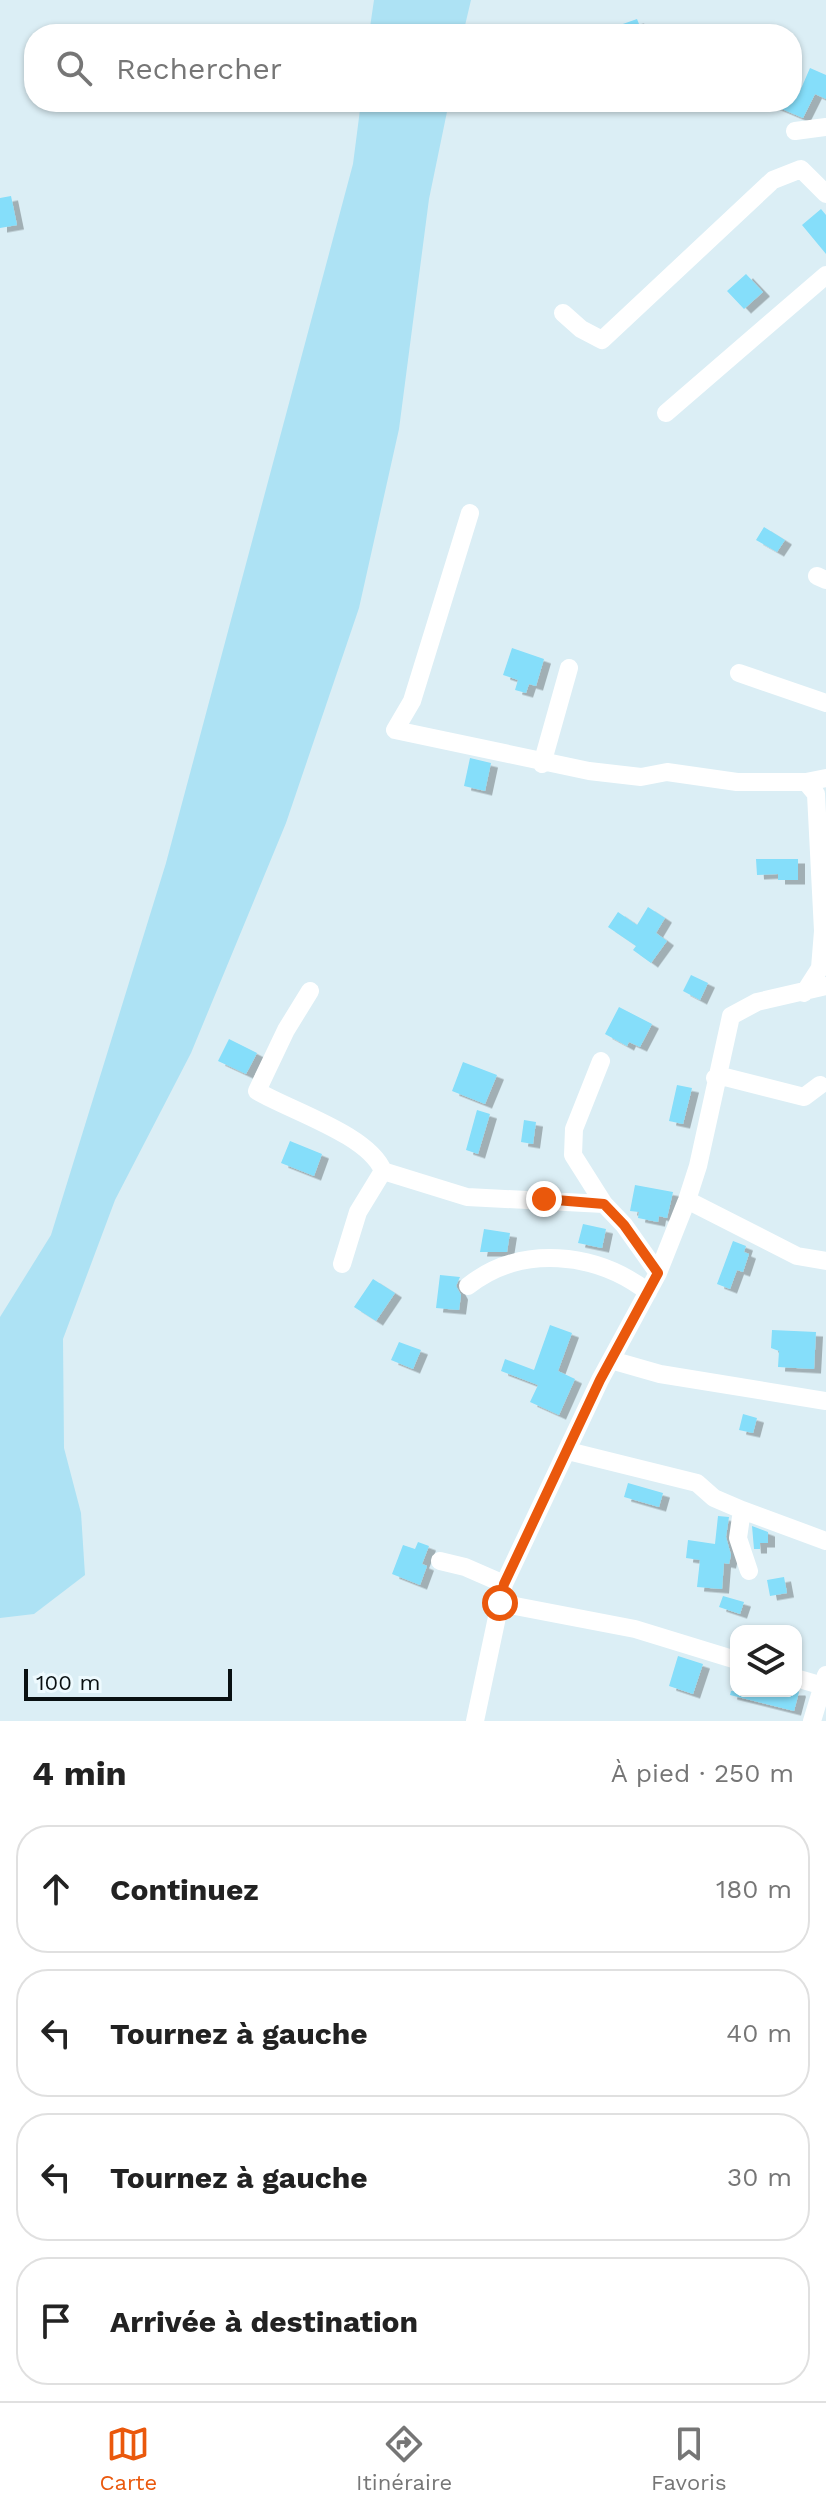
<!DOCTYPE html>
<html lang="fr">
<meta charset="utf-8">
<style>
:root{--surface:#fff;--page:#f6f6f6;--text:#222;--muted:#767676;--line:#e0e0e0;--accent:#ea580c}
body{margin:0;font-family:"Work Sans",sans-serif;background:var(--page);color:var(--text)}
.controls{position:absolute;right:24px;bottom:24px;display:grid;overflow:hidden;border-radius:16px;box-shadow:0 2px 6px #0004}
.controls button{width:72px;height:72px;display:grid;place-items:center;padding:0;border:0;border-bottom:2px solid var(--line);background:var(--surface);color:var(--text);font:40px sans-serif}
.scale{position:absolute;left:24px;bottom:20px;width:208px;box-sizing:border-box;padding-left:8px;border:4px solid #091012;border-top:0;font-size:22px;line-height:28px;white-space:nowrap;color:#091012;-webkit-text-stroke:6px #eefafe;paint-order:stroke}
.stop{position:absolute;width:24px;height:24px;margin:-18px;border:6px solid #ea580c;border-radius:50%;background:#fff}
.stop.end{background:#ea580c;border-color:#fff;box-shadow:0 2px 8px #0008}
.list{margin:0;padding:0;list-style:none}
h2{display:flex;justify-content:space-between;align-items:center;height:104px;margin:0;padding:0 32px;font-size:34px}
h2 small{font-size:26px;font-weight:400;color:var(--muted)}
.list li{display:grid;grid-template-columns:52px 1fr auto;gap:24px;align-items:center;box-sizing:border-box;height:128px;margin:0 16px 16px;padding:0 16px;border:2px solid var(--line);border-radius:32px}
.list b{display:block;font-size:30px;white-space:nowrap}
.list em{font-size:26px;font-style:normal;color:var(--muted)}
.icon{flex:none;width:44px;height:44px;fill:none;stroke:currentColor;stroke-width:2;stroke-linecap:round;stroke-linejoin:round}
.map{position:relative;flex:none;width:826px;height:1721px;overflow:hidden}
.search{position:absolute;background:var(--surface);box-shadow:0 2px 6px #0004;left:24px;right:24px;top:24px;height:88px;display:flex;align-items:center;gap:20px;box-sizing:border-box;padding:0 28px;border-radius:32px;color:var(--muted);font-size:30px}
.sheet{height:680px;background:var(--surface)}
nav{display:flex;justify-content:space-around;align-items:center;box-sizing:border-box;height:112px;border-top:2px solid var(--line);background:var(--surface);font-size:22px;color:var(--muted)}
nav a{display:grid;justify-items:center;gap:4px}
nav .on{color:var(--accent)}
.map>svg:first-child{display:block}
.green{fill:#ade2f4}
.building{fill:#85defa;filter:url(#shadow)}
.lines{fill:none;stroke-linecap:round;stroke-linejoin:round}
.minor{stroke:#fff;stroke-width:18}
.route{stroke:#ea580c;stroke-width:10}
</style>
<div class="map">
<svg width="826" height="1721" viewBox="0 0 826 1721">
<defs>
<filter id="shadow"><feDropShadow dx="7" dy="4.5" stdDeviation="0" flood-color="#0004"/></filter>
</defs>
<rect width="100%" height="100%" fill="#dbeef5"/>
<path class="green" d="M 374,0 L 471,0 L 463,34 L 369,34 Z
M 361,102 L 449,102 L 429,199 L 399,429 L 359,608 L 286,823 L 191,1053 L 115,1200 L 63,1339 L 64,1448 L 81,1513 L 85,1575 L 34,1614 L 0,1618 L 0,1317 L 51,1235 L 166,863 L 353,164 Z"/>
<path class="building" d="M 637,19 L 643,34 L 623,34 L 620,25 Z
M 810,68 L 826,75 L 826,99 L 815,94 L 803,118 L 765,102 L 792,102 L 792,87 L 800,91 Z
M 11,196 L 17,225 L 0,228 L 0,198 Z
M 821,209 L 826,215 L 826,254 L 802,225 Z
M 746,274 L 763,292 L 744,309 L 727,291 Z
M 764,527 L 785,540 L 777,552 L 756,540 Z
M 512,648 L 544,659 L 536,686 L 529,684 L 526,693 L 515,690 L 518,680 L 503,675 Z
M 470,758 L 491,763 L 485,791 L 464,786 Z
M 756,859 L 798,859 L 798,880 L 778,880 L 778,874 L 757,875 Z
M 648,907 L 665,918 L 656,933 L 667,941 L 651,963 L 633,950 L 636,946 L 608,927 L 618,912 L 637,925 Z
M 691,975 L 708,983 L 700,1000 L 683,991 Z
M 619,1007 L 652,1024 L 640,1047 L 629,1042 L 627,1046 L 605,1034 Z
M 229,1039 L 257,1053 L 246,1074 L 218,1061 Z
M 463,1062 L 497,1075 L 485,1104 L 452,1091 Z
M 677,1085 L 692,1088 L 683,1124 L 669,1121 Z
M 477,1110 L 490,1114 L 478,1154 L 466,1150 Z
M 524,1120 L 536,1122 L 533,1144 L 521,1142 Z
M 290,1141 L 322,1154 L 314,1176 L 281,1163 Z
M 635,1185 L 673,1192 L 667,1218 L 659,1216 L 658,1222 L 638,1218 L 639,1212 L 630,1211 Z
M 583,1224 L 606,1229 L 602,1248 L 578,1243 Z
M 484,1229 L 510,1233 L 507,1252 L 480,1252 Z
M 733,1241 L 746,1246 L 744,1252 L 749,1254 L 743,1272 L 737,1270 L 730,1289 L 717,1284 Z
M 440,1275 L 460,1277 L 456,1286 L 461,1295 L 459,1310 L 436,1308 Z
M 373,1279 L 395,1293 L 376,1321 L 354,1307 Z
M 550,1325 L 572,1333 L 558,1371 L 575,1379 L 559,1415 L 530,1402 L 538,1385 L 501,1371 L 505,1359 L 534,1370 Z
M 772,1330 L 816,1332 L 814,1369 L 778,1367 L 779,1351 L 771,1348 Z
M 399,1342 L 421,1350 L 413,1369 L 391,1360 Z
M 743,1414 L 757,1418 L 753,1433 L 739,1430 Z
M 628,1483 L 663,1493 L 659,1507 L 624,1497 Z
M 718,1516 L 729,1517 L 726,1537 L 731,1555 L 729,1564 L 724,1563 L 722,1589 L 697,1587 L 700,1560 L 686,1558 L 688,1540 L 715,1544 Z
M 752,1526 L 768,1532 L 768,1543 L 760,1543 L 760,1549 L 754,1549 Z
M 418,1542 L 429,1546 L 422,1564 L 427,1566 L 420,1585 L 392,1574 L 403,1545 L 415,1549 Z
M 784,1577 L 787,1593 L 770,1596 L 767,1580 Z
M 723,1596 L 744,1602 L 740,1614 L 719,1607 Z
M 678,1656 L 703,1664 L 693,1694 L 669,1686 Z
M 731,1691 L 798,1691 L 799,1692 L 794,1711 L 730,1695 Z"/>
<g class="lines">
<path class="minor" d="M 795,131 L 826,127
M 563,313 L 581,329 L 602,340 L 773,180 L 801,169 L 826,194
M 666,413 L 826,275
M 470,513 L 412,701 L 395,730 L 589,771 L 641,777 L 667,772 L 737,782 L 806,782 L 816,794 L 823,931 L 820,968 L 804,993
M 817,576 L 826,580
M 739,673 L 826,703
M 542,764 L 569,668
M 806,782 L 826,778
M 310,991 L 286,1030 L 257,1091 C 291,1111 369,1135 383,1171
M 601,1061 L 574,1129 L 573,1155 L 604,1204 L 624,1225 L 658,1273
M 715,1078 L 725,1077 L 804,1097 L 820,1085
M 687,1200 L 797,1256 L 826,1261
M 342,1264 L 358,1212 L 383,1171 L 467,1197 L 604,1204
M 468,1286 C 521,1244 596,1252 648,1292
M 611,1360 L 660,1374 L 826,1401
M 568,1451 L 697,1483 L 714,1498 L 742,1510 L 738,1538 L 749,1571
M 742,1510 L 826,1541
M 440,1561 L 465,1567 L 504,1584
M 500,1603 L 635,1629 L 736,1660
M 796,1678 L 826,1687
M 475,1721 L 504,1584 L 600,1380 L 658,1273 L 687,1200 L 698,1166 L 731,1016 L 757,1002 L 826,986
M 812,1721 L 826,1675"/>
</g>
<g class="lines">
<path class="route" d="M 500,1603 L 504,1584 L 600,1380 L 658,1273 L 624,1225 L 604,1204 L 544,1199"/>
</g>
</svg>
<div class="controls">
<button><svg class="icon" aria-label="layers" viewBox="0 0 24 24"><path d="M12 4l9 5-9 5-9-5zM3 14l9 5 9-5"/></svg></button>
</div>
<div class="scale">100 m</div>
<div class="stop" style="left:500px;top:1603px"></div>
<div class="stop end" style="left:544px;top:1199px"></div>
<div class="search"><svg class="icon" aria-label="search" viewBox="0 0 24 24"><circle cx="10" cy="10" r="6"/><path d="M15 15l6 6"/></svg>Rechercher</div>
</div>
<section class="sheet">
<h2>4 min<small>À pied · 250 m</small></h2>
<ul class="list">
<li><svg class="icon" aria-label="ahead" viewBox="0 0 24 24"><path d="M12 20V5M6 11l6-6 6 6"/></svg><div><b>Continuez</b></div><em>180 m</em></li>
<li><svg class="icon" aria-label="left" viewBox="0 0 24 24"><path d="M17 20v-9H6M10 6l-5 5 5 5"/></svg><div><b>Tournez à gauche</b></div><em>40 m</em></li>
<li><svg class="icon" aria-label="left" viewBox="0 0 24 24"><path d="M17 20v-9H6M10 6l-5 5 5 5"/></svg><div><b>Tournez à gauche</b></div><em>30 m</em></li>
<li><svg class="icon" aria-label="arrive" viewBox="0 0 24 24"><path d="M6 21V4h12l-3 4 3 4H6"/></svg><div><b>Arrivée à destination</b></div></li>
</ul>
</section>
<nav>
<a class="on"><svg class="icon" aria-label="map" viewBox="0 0 24 24"><path d="M3 6l6-2 6 2 6-2v14l-6 2-6-2-6 2zM9 4v14M15 6v14"/></svg>Carte</a>
<a><svg class="icon" aria-label="directions" viewBox="0 0 24 24"><path d="M12 3l9 9-9 9-9-9zM9 14v-3h6M13 9l2 2-2 2"/></svg>Itinéraire</a>
<a><svg class="icon" aria-label="saved" viewBox="0 0 24 24"><path d="M7 4h10v16l-5-4-5 4z"/></svg>Favoris</a>
</nav>
